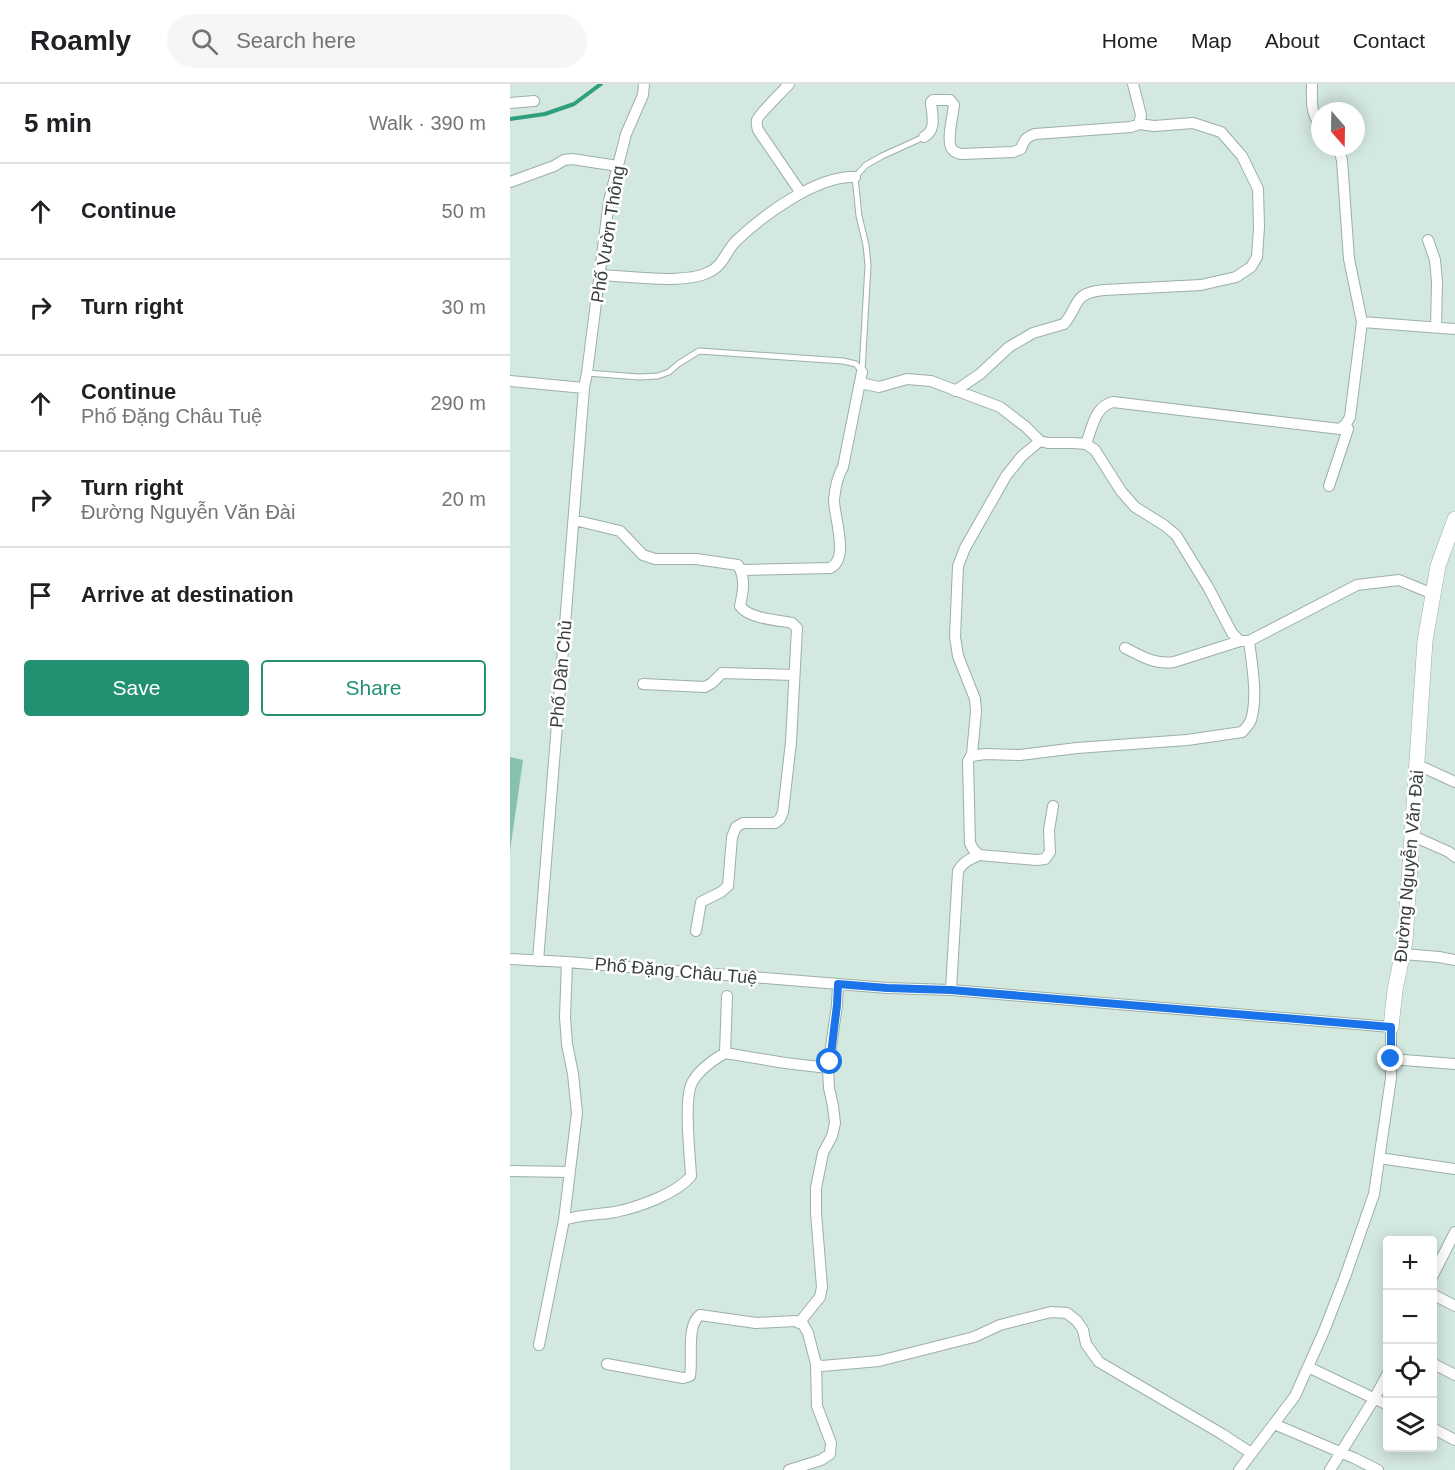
<!DOCTYPE html>
<meta charset="utf-8">
<style>
:root{--surface:#fff;--page:#f6f6f6;--text:#202124;--muted:#757577;--line:#e0e0e0;--accent:#219172}
body{margin:0;font-family:Helvetica,sans-serif;background:var(--page);color:var(--text)}
.controls{position:absolute;right:18px;bottom:18px;display:grid;overflow:hidden;border-radius:6px;box-shadow:0 3px 15px #0003}
.controls button{width:54px;height:54px;display:grid;place-items:center;padding:0;border:0;border-bottom:2px solid var(--line);background:var(--surface);color:var(--text);font:30px sans-serif}
.compass{position:absolute;left:801px;top:18px;width:54px;height:54px;border-radius:50%;background:var(--surface);box-shadow:0 3px 15px #0003;rotate:160deg}
.stop{position:absolute;width:18px;height:18px;margin:-14px;border:4px solid #1a73e8;border-radius:50%;background:#fff}
.stop.end{background:#1a73e8;border-color:#fff;box-shadow:0 2px 6px #0008}
.list{margin:0;padding:0;list-style:none}
h2{display:flex;justify-content:space-between;align-items:center;height:78px;margin:0;padding:0 24px;font-size:26px}
h2 small{font-size:20px;font-weight:400;color:var(--muted)}
.list li{display:grid;grid-template-columns:39px 1fr auto;gap:18px;align-items:center;box-sizing:border-box;height:96px;padding:0 24px;border-top:2px solid var(--line)}
.list b{display:block;font-size:22px;white-space:nowrap}
.list p{margin:0;font-size:20px;white-space:nowrap;color:var(--muted)}
.list em{font-size:20px;font-style:normal;color:var(--muted)}
.actions{display:flex;gap:12px;padding:18px 24px}
.actions a{flex:1;padding:14px 0;border:2px solid var(--accent);border-radius:6px;text-align:center;font-size:21px;color:var(--accent)}
.actions .main{background:var(--accent);color:#fff}
.icon{flex:none;width:33px;height:33px;fill:none;stroke:currentColor;stroke-width:2;stroke-linecap:round;stroke-linejoin:round}
.map{position:relative;flex:none;width:945px;height:1386px;overflow:hidden}
header{display:flex;align-items:center;gap:36px;box-sizing:border-box;height:84px;padding:0 30px;background:var(--surface);border-bottom:2px solid var(--line)}
header strong{font-size:28px}
nav{display:flex;gap:33px;margin-inline-start:auto;font-size:21px}
.search{width:420px;height:54px;background:var(--page);display:flex;align-items:center;gap:15px;box-sizing:border-box;padding:0 21px;border-radius:33px;color:var(--muted);font-size:22px}
main{display:flex}
aside{flex:1;background:var(--surface)}
.map>svg:first-child{display:block}
.green{fill:#86c1ab}
.lines{fill:none;stroke-linecap:round;stroke-linejoin:round}
.stream{stroke:#2e9f7f;stroke-width:4}
.lane-casing{stroke:#9cafa8;stroke-width:7}
.street-casing{stroke:#9cafa8;stroke-width:12}
.secondary-casing{stroke:#9cafa8;stroke-width:16}
.lane{stroke:#fff;stroke-width:5}
.street{stroke:#fff;stroke-width:10}
.secondary{stroke:#fff;stroke-width:15}
.route{stroke:#1a73e8;stroke-width:8}
.labels{text-anchor:middle;dominant-baseline:central;stroke-width:5;stroke-linejoin:round;paint-order:stroke}
.street-label{font-size:18px;fill:#373f3b;stroke:#fff}
</style>
<header>
<strong>Roamly</strong>
<div class="search"><svg class="icon" aria-label="search" viewBox="0 0 24 24"><circle cx="10" cy="10" r="6"/><path d="M15 15l6 6"/></svg>Search here</div>
<nav><a>Home</a><a>Map</a><a>About</a><a>Contact</a></nav>
</header>
<main>
<aside>
<h2>5 min<small>Walk · 390 m</small></h2>
<ul class="list">
<li><svg class="icon" aria-label="ahead" viewBox="0 0 24 24"><path d="M12 20V5M6 11l6-6 6 6"/></svg><div><b>Continue</b></div><em>50 m</em></li>
<li><svg class="icon" aria-label="right" viewBox="0 0 24 24"><path d="M7 20v-9h11M14 6l5 5-5 5"/></svg><div><b>Turn right</b></div><em>30 m</em></li>
<li><svg class="icon" aria-label="ahead" viewBox="0 0 24 24"><path d="M12 20V5M6 11l6-6 6 6"/></svg><div><b>Continue</b><p>Phố Đặng Châu Tuệ</p></div><em>290 m</em></li>
<li><svg class="icon" aria-label="right" viewBox="0 0 24 24"><path d="M7 20v-9h11M14 6l5 5-5 5"/></svg><div><b>Turn right</b><p>Đường Nguyễn Văn Đài</p></div><em>20 m</em></li>
<li><svg class="icon" aria-label="arrive" viewBox="0 0 24 24"><path d="M6 21V4h12l-3 4 3 4H6"/></svg><div><b>Arrive at destination</b></div></li>
</ul>
<div class="actions"><a class="main">Save</a><a>Share</a></div>
</aside>
<div class="map">
<svg width="945" height="1386" viewBox="0 0 945 1386">
<rect width="100%" height="100%" fill="#d3e8df"/>
<path class="green" d="M 0,673 L 13,676 L 0,767 Z"/>
<g class="lines">
<path class="stream" d="M 0,35 L 35,30 L 64,20 L 91,0"/>
<defs>
<path id="lane" d="M 352,287 L 358,181 L 356,161 L 349,132 L 345,93 L 356,81 L 372,72 L 414,53
M 77,289 L 129,293 L 148,292 L 159,288 L 168,280 L 189,267 L 333,277 L 346,280 L 352,288"/>
<path id="street" d="M 279,0 C 274,6 248,31 247,36 C 246,39 247,42 248,46 L 291,109
M 802,0 C 802,13 800,30 810,40
M 0,19 L 24,17
M 414,53 C 427,46 422,31 421,18 L 423,16 L 440,16 L 444,21 C 443,31 436,58 442,65 C 445,69 447,69 451,70 L 503,68 L 511,65 C 514,56 516,53 525,50 L 621,43 L 629,40 L 631,31 L 623,0
M 828,63 L 832,76 L 839,175 L 852,238
M 0,98 L 44,82 L 54,76 L 62,75 L 108,82
M 918,156 L 925,176 L 927,198 L 926,243
M 90,191 C 118,192 174,201 199,188 C 213,182 216,167 226,157 C 252,132 307,91 345,93
M 0,297 L 74,304
M 350,299 L 369,303 L 397,295 L 421,297 L 490,323 L 516,343 L 530,357 L 538,359 L 563,359 L 576,360 L 585,366 L 611,407 L 625,423 L 654,441 L 666,451 L 698,503 L 722,549 L 730,557 L 739,557 L 847,501 L 889,496 L 923,510
M 445,307 L 470,290 L 499,263 L 523,249 L 554,240 C 570,221 562,209 594,206 L 691,201 L 726,193 L 741,183 L 747,173 L 749,143 L 748,105 L 732,72 L 711,48 L 683,39 L 644,42 L 629,40
M 576,360 C 582,344 585,322 603,318 L 830,345 L 836,340 L 840,333 L 852,238 L 945,245
M 819,402 L 838,345 L 836,340
M 64,436 L 110,447 L 133,471 L 145,475 L 186,475 L 228,481 C 236,495 233,508 230,522 C 239,535 268,536 282,539 L 287,544 L 281,658 L 273,728 L 270,735 L 265,739 L 233,739 L 226,743 L 222,753 L 218,802 L 211,808 L 191,818 L 186,847
M 231,487 L 234,486 L 320,484 C 340,476 324,433 324,416 C 325,405 327,393 333,383 L 352,288
M 615,564 C 632,572 644,581 664,578 L 730,557
M 133,600 L 195,603 L 202,599 L 212,589 L 284,591
M 461,672 L 462,670 L 466,628 L 465,615 L 448,572 L 445,553 L 448,482 L 455,464 L 496,392 L 512,372 L 530,357
M 908,681 L 945,698
M 543,722 L 539,746 L 540,768 L 535,775 L 527,776 L 469,771 L 463,765 L 460,759 L 458,677 L 461,672 L 475,670 L 510,671 L 567,664 L 677,656 L 732,648 C 736,644 739,641 741,636 C 748,613 742,581 739,557
M 903,752 L 939,768 L 945,773
M 893,870 L 929,873 L 945,876
M 0,875 L 57,878 L 377,904 L 441,906 L 881,943 L 881,994 L 864,1110 L 835,1193 L 814,1247 L 785,1312 L 729,1386
M 28,877 L 74,304 L 77,289 L 99,117 L 116,50 L 133,11 L 134,0
M 441,906 L 448,787 C 453,778 460,775 469,771
M 215,969 L 217,912
M 881,975 L 945,980
M 318,984 L 327,921 L 328,900
M 869,1074 L 945,1085
M 0,1087 L 60,1088
M 54,1136 L 67,1029 L 63,990 L 57,960 L 55,933 L 57,878
M 922,1193 L 945,1148
M 922,1210 L 945,1222
M 29,1261 L 54,1136 C 71,1130 88,1131 105,1128 C 129,1123 166,1110 181,1092 C 180,1071 174,1019 181,1001 C 187,987 203,976 215,969 L 275,979 L 318,984 L 319,1004 L 323,1022 L 325,1039 L 322,1052 L 313,1069 L 306,1104 L 306,1129 L 312,1203 L 310,1213 L 289,1239
M 922,1279 L 945,1291
M 97,1280 L 173,1294 L 180,1292 C 183,1275 176,1241 190,1231 L 246,1239 L 285,1237 L 293,1240 L 298,1249 L 306,1280 L 312,1282 L 369,1277 L 464,1253 L 490,1241 L 541,1228 L 557,1229 L 567,1237 L 573,1246 L 576,1260 L 589,1278 L 712,1350 L 741,1369
M 798,1283 L 878,1321
M 764,1340 L 844,1374 L 868,1386
M 922,1344 L 945,1356
M 279,1386 L 311,1376 L 320,1370 L 321,1359 L 307,1322 L 306,1280
M 820,1386 L 864,1315 L 878,1289"/>
<path id="secondary" d="M 881,943 L 885,906 L 895,857 L 915,557 L 928,482 L 945,435"/>
</defs>
<use href="#lane" class="lane-casing"/>
<use href="#street" class="street-casing"/>
<use href="#secondary" class="secondary-casing"/>
<use href="#lane" class="lane"/>
<use href="#street" class="street"/>
<use href="#secondary" class="secondary"/>
</g>
<g class="lines">
<path class="route" d="M 320,978 L 327,921 L 328,900 L 377,904 L 441,906 L 881,943 L 881,975"/>
</g>
<g class="labels">
<g class="street-label">
<text transform="translate(98 150) rotate(-81)">Phố Vườn Thông</text>
<text transform="translate(51 590) rotate(-85)">Phố Dân Chủ</text>
<text transform="translate(899 782) rotate(-85)">Đường Nguyễn Văn Đài</text>
<text transform="translate(166 887) rotate(5)">Phố Đặng Châu Tuệ</text>
</g>
</g>
</svg>
<div class="controls">
<button>+</button>
<button>−</button>
<button><svg class="icon" aria-label="locate" viewBox="0 0 24 24"><circle cx="12" cy="12" r="6"/><path d="M12 2v4M12 18v4M2 12h4M18 12h4"/></svg></button>
<button><svg class="icon" aria-label="layers" viewBox="0 0 24 24"><path d="M12 4l9 5-9 5-9-5zM3 14l9 5 9-5"/></svg></button>
</div>
<svg class="compass" viewBox="-18 -18 36 36"><path d="M0-13l5 13h-10z" fill="#e53935"/><path d="M0 13l5-13h-10z" fill="#757577"/></svg>
<div class="stop" style="left:320px;top:978px"></div>
<div class="stop end" style="left:881px;top:975px"></div>
</div>
</main>
